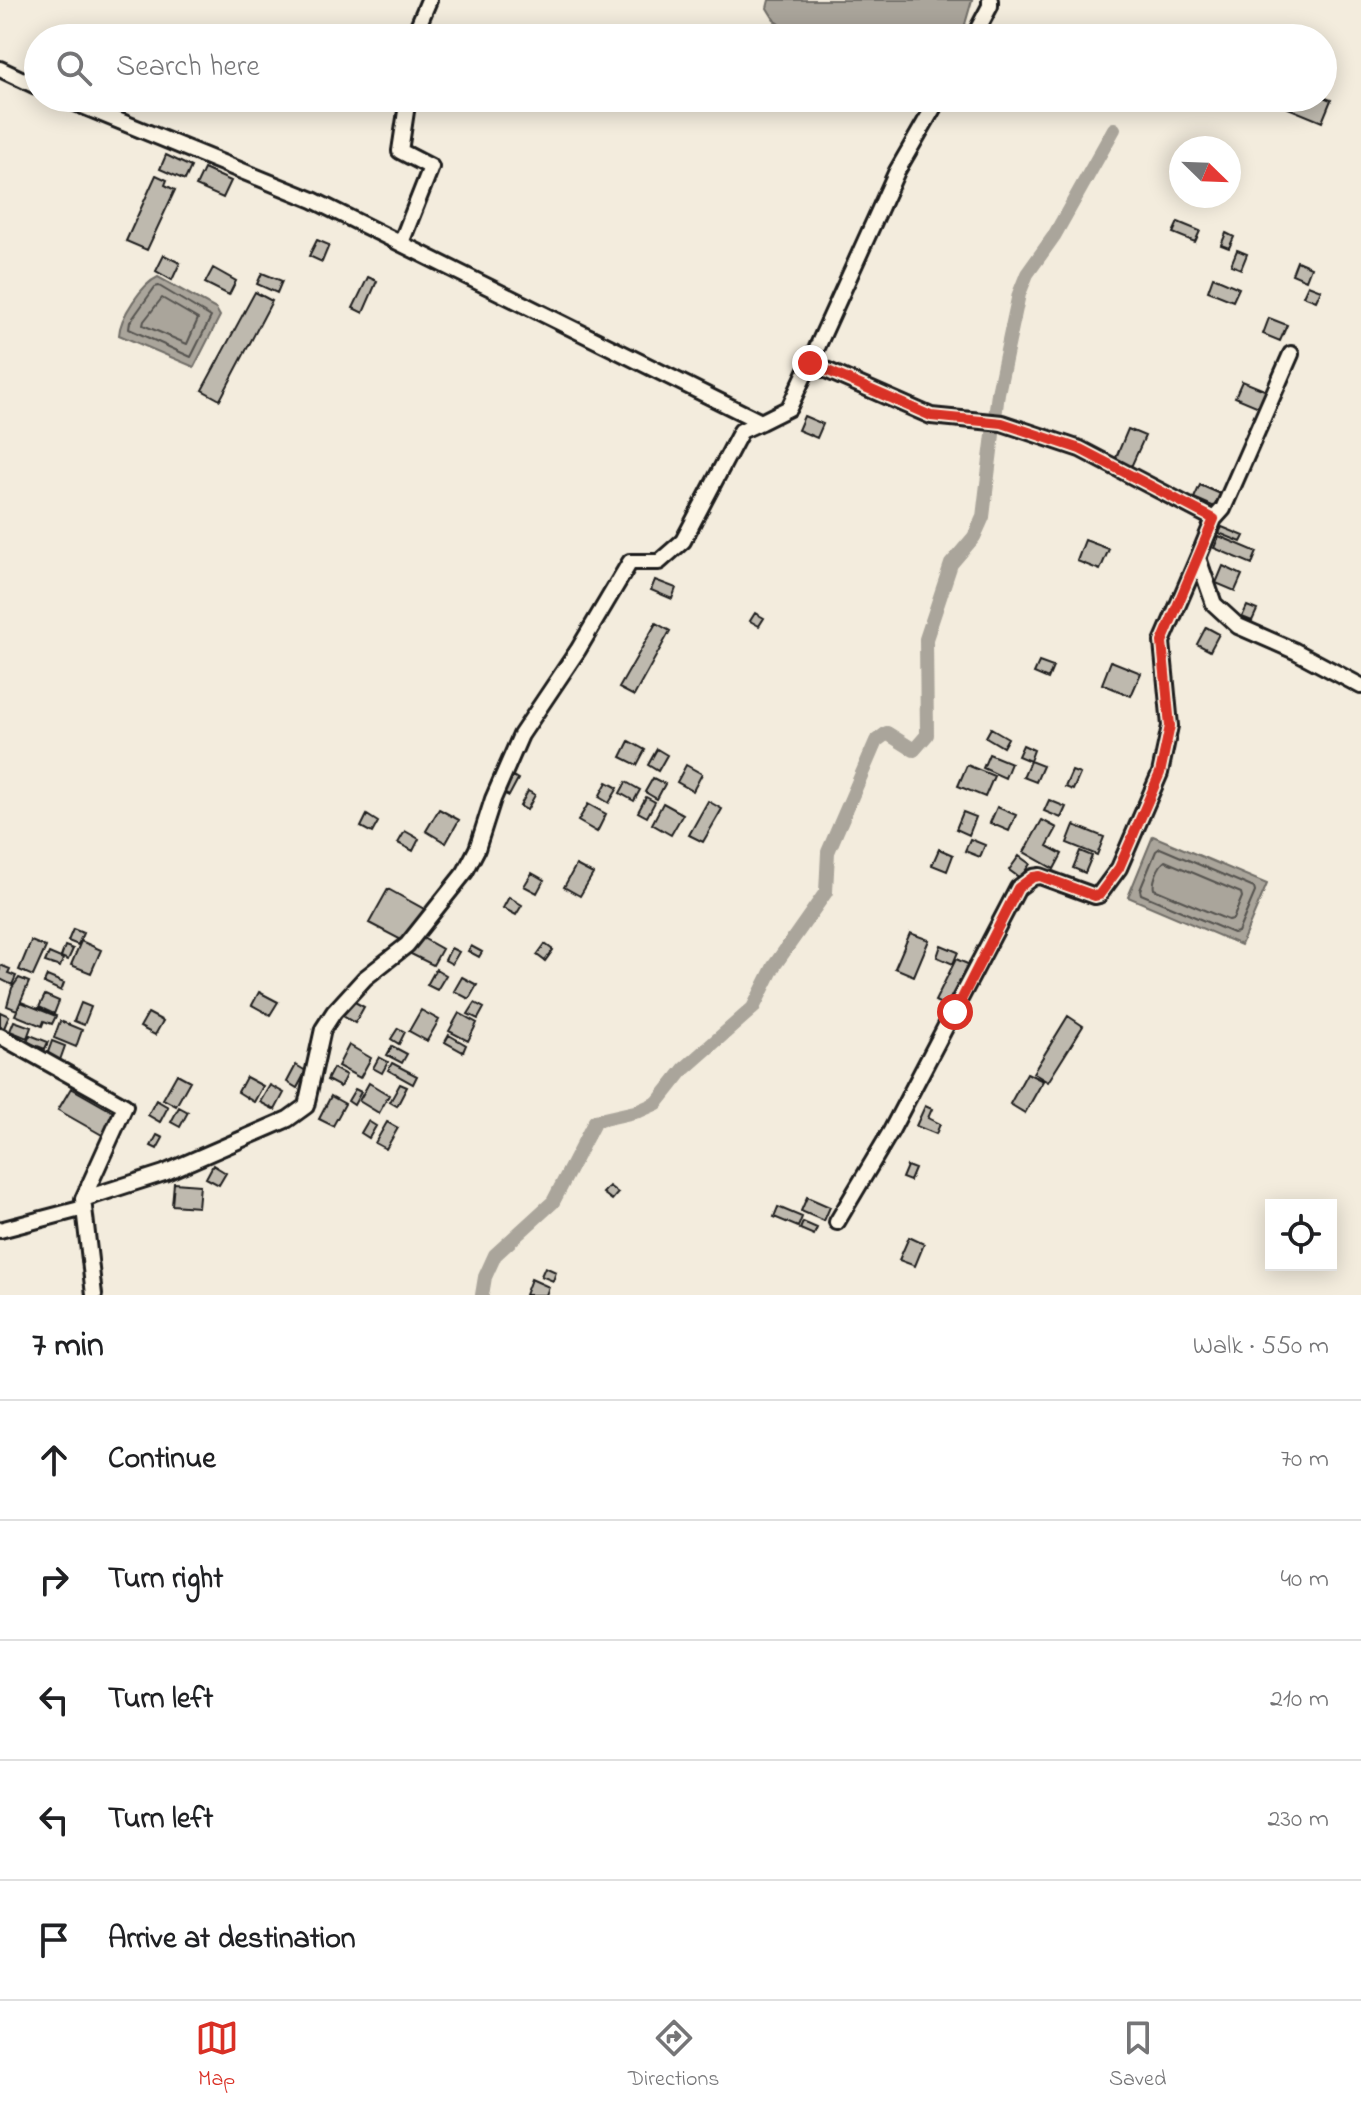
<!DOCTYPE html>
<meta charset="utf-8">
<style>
:root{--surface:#fff;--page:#f6f6f6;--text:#202124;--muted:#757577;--line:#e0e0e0;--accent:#d93025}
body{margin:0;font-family:"Indie Flower",sans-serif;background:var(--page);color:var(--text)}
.controls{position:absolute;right:24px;bottom:24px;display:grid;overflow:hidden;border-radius:0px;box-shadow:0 4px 20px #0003}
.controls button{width:72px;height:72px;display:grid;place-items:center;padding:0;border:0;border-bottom:2px solid var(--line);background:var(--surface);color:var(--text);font:40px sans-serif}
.compass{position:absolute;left:1169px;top:136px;width:72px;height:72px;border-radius:50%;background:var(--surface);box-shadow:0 4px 20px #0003;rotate:113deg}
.stop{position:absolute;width:24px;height:24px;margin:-18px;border:6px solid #d93025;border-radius:50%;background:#fff}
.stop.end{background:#d93025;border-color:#fff;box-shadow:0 2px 8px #0008}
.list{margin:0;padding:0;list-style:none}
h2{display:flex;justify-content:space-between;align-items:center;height:104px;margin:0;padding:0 32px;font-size:34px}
h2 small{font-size:26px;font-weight:400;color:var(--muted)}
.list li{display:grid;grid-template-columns:52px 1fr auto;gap:24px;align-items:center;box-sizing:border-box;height:120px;padding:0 32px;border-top:2px solid var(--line)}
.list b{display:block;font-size:30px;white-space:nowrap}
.list em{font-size:26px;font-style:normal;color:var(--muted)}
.icon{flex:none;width:44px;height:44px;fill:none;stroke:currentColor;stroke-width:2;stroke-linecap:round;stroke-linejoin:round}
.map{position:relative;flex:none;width:1361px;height:1295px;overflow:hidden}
.search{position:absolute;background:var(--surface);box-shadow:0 4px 20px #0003;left:24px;right:24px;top:24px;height:88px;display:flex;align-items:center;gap:20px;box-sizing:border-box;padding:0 28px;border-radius:44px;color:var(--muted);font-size:30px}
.sheet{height:704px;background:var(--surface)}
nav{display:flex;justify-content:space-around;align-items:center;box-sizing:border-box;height:112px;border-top:2px solid var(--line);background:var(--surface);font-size:22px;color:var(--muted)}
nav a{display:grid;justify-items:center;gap:4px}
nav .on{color:var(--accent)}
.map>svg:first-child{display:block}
.water{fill:#aaa59b;stroke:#716e68;stroke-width:2}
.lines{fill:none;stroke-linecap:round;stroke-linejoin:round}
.shore{stroke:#55534f;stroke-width:2}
.canal{stroke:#aaa59b;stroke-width:14}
.building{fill:#beb9ae;stroke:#1c1c1c;stroke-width:2}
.street-casing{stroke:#1c1c1c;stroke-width:20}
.street{stroke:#fcf5e5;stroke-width:14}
.route{stroke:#d93025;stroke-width:10}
</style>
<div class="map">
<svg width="1361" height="1295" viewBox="0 0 1361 1295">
<rect width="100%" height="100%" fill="#f3ecdd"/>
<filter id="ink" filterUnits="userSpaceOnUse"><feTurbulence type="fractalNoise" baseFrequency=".0125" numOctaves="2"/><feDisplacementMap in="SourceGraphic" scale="16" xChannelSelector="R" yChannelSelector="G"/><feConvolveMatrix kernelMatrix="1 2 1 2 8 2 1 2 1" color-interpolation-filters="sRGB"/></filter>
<g filter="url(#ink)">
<path class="water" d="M 769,0 L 972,0 L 961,38 L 799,38 L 775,21 L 767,8 Z
M 158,277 L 216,309 L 220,316 L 194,367 L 119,335 C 120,317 142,284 158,277 Z
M 1153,836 L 1267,884 L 1241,945 L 1128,897 Z"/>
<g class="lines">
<path class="shore" d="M 159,286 L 211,317 L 191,357 L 129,329 L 130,322 L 155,287 Z
M 162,298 L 198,319 L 187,344 L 143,325 L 144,321 Z
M 1160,848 L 1254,888 L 1255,892 L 1238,932 L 1233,933 L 1141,894 L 1140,890 L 1156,851 Z
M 1165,861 L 1241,893 L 1242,897 L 1233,919 L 1228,920 L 1154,889 C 1152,881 1159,865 1165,861 Z"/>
<path class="canal" d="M 482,1295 L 485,1277 L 495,1255 L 553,1202 L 595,1121 L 639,1111 L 657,1103 L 684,1069 L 753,1008 L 774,966 L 826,892 L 828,852 L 876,741 L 887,733 L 914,750 L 927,735 L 926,639 L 951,564 L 974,537 L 983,517 L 998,393 L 1019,294 L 1027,274 L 1054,236 L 1114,129"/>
</g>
<path class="building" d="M 1323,97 L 1331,100 L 1322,122 L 1288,108 L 1292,98 Z
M 166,155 L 191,167 L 185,180 L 160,169 Z
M 204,169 L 231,181 L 223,198 L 196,186 Z
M 156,175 L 167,180 L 165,185 L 175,190 L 147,250 L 126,241 Z
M 1178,222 L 1200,231 L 1195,242 L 1173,233 Z
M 1226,233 L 1234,237 L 1229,248 L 1221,245 Z
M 317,240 L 329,245 L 322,262 L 309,256 Z
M 1237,250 L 1247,254 L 1241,269 L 1231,265 Z
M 164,255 L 180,263 L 172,280 L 156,271 Z
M 1297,261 L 1311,267 L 1306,280 L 1292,274 Z
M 213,268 L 236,281 L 229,295 L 205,283 Z
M 262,273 L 282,281 L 277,293 L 257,284 Z
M 368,277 L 377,281 L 363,313 L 353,308 Z
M 1213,277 L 1239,288 L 1233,301 L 1208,291 Z
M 1308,285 L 1321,290 L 1316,301 L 1303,296 Z
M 255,292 L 272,301 L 220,400 L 202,390 Z
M 1269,318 L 1287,325 L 1280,341 L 1263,334 Z
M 1242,381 L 1267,391 L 1261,408 L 1235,397 Z
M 804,416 L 823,424 L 817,438 L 798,430 Z
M 1128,429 L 1145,436 L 1131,467 L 1115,460 Z
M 1200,485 L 1223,495 L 1217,508 L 1194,498 Z
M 1222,527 L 1244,536 L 1241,542 L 1219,533 Z
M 1219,536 L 1257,552 L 1252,564 L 1214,548 Z
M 1085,540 L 1109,549 L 1100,570 L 1077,561 Z
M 1223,566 L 1242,575 L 1235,591 L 1216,583 Z
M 655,580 L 676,588 L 672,599 L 651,590 Z
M 1247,606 L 1257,610 L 1252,621 L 1242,617 Z
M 755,613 L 764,618 L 759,626 L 750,621 Z
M 656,623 L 670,631 L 634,696 L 619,688 Z
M 1206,627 L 1219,634 L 1210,651 L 1197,644 Z
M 1111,661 L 1141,673 L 1131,696 L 1102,684 Z
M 1039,662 L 1053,667 L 1048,679 L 1034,673 Z
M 991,728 L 1008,738 L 1003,747 L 986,737 Z
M 629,741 L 645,750 L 637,765 L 621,757 Z
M 1023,745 L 1034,750 L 1030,761 L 1018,756 Z
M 657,749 L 667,755 L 658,771 L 648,765 Z
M 989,754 L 1011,763 L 1005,778 L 983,768 Z
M 1030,761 L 1043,766 L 1036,782 L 1023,777 Z
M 686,765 L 702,774 L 693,791 L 677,782 Z
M 967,765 L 994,776 L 985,797 L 958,786 Z
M 1072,771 L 1080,774 L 1073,790 L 1065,787 Z
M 513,776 L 518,779 L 509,796 L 503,793 Z
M 653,778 L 665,784 L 657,799 L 645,792 Z
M 607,782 L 618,788 L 609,803 L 599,797 Z
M 626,782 L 640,790 L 634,801 L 620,793 Z
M 528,791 L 535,795 L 527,810 L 520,806 Z
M 646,797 L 655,802 L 647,817 L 638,812 Z
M 1049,800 L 1066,807 L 1061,818 L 1044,811 Z
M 708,801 L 722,809 L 703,842 L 689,835 Z
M 663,803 L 683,814 L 671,835 L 652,824 Z
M 588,804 L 606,814 L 597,832 L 578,821 Z
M 997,807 L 1016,815 L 1009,831 L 990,823 Z
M 439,809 L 459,820 L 446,843 L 426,831 Z
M 963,812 L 976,817 L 969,835 L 956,829 Z
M 367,815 L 378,822 L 372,833 L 361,827 Z
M 1042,820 L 1057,828 L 1047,846 L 1062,854 L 1054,869 L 1024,852 Z
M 1074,825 L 1104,837 L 1097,855 L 1067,843 Z
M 405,831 L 419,839 L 413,851 L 398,843 Z
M 970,839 L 985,845 L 980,857 L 965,851 Z
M 939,849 L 953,855 L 947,871 L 932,865 Z
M 1080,851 L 1092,856 L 1085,873 L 1073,868 Z
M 1019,856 L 1030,864 L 1020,878 L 1009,870 Z
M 576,865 L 593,874 L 580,896 L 564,887 Z
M 532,873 L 544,880 L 537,893 L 524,886 Z
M 388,889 L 424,909 L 405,942 L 369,923 Z
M 509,897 L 522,905 L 516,915 L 503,908 Z
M 73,929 L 83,933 L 78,945 L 68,941 Z
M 910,933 L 929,940 L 914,976 L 895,968 Z
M 421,937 L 442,949 L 433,965 L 411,954 Z
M 31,941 L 46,947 L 33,976 L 19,970 Z
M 81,941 L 101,950 L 91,973 L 71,965 Z
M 545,944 L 553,950 L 545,961 L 537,955 Z
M 941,945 L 958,952 L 953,964 L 937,957 Z
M 65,946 L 73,949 L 68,960 L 61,957 Z
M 471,946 L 482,952 L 479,957 L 468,951 Z
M 451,948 L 459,952 L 452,964 L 445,960 Z
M 49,953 L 63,959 L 60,967 L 45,962 Z
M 956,959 L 970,965 L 949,1008 L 935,1001 Z
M 0,965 L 10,969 L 8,973 L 16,976 L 12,985 L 0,979 Z
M 436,969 L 446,975 L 437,990 L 427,985 Z
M 47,976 L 64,983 L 61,991 L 44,983 Z
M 462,977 L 477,985 L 469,999 L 454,991 Z
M 19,978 L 29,982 L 17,1010 L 7,1006 L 12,988 Z
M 259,992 L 278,1002 L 270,1015 L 252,1005 Z
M 45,995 L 59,1001 L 54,1014 L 39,1007 Z
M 351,1000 L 364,1007 L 355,1023 L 343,1016 Z
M 21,1002 L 56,1016 L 52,1024 L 44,1021 L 42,1026 L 15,1015 Z
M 81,1003 L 91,1007 L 84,1025 L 74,1021 Z
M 475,1003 L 484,1008 L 478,1019 L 468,1014 Z
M 421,1010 L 439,1020 L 427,1041 L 409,1031 Z
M 0,1012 L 9,1016 L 2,1033 L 0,1032 Z
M 148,1013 L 163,1021 L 155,1035 L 140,1027 Z
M 459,1013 L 477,1023 L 468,1041 L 449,1031 Z
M 1068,1016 L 1083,1026 L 1048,1082 L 1033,1073 Z
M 14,1021 L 31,1027 L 27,1038 L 10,1031 Z
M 60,1021 L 82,1030 L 76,1047 L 54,1038 Z
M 398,1028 L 405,1032 L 399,1044 L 391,1039 Z
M 30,1035 L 48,1042 L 45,1049 L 27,1042 Z
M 449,1035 L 466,1045 L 463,1052 L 445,1042 Z
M 52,1041 L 65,1046 L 60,1060 L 47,1055 Z
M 349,1045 L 371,1058 L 360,1078 L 338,1066 Z
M 392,1046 L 407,1054 L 402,1063 L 387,1055 Z
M 379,1057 L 388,1062 L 382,1073 L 373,1068 Z
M 392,1063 L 417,1076 L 413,1084 L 388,1070 Z
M 296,1065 L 306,1071 L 297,1088 L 287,1082 Z
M 333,1068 L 346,1075 L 340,1087 L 327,1080 Z
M 1027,1073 L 1043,1081 L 1025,1113 L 1010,1104 Z
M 177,1074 L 190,1081 L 176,1106 L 163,1099 Z
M 246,1077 L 263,1086 L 254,1102 L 238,1092 Z
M 369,1083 L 389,1095 L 379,1113 L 359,1101 Z
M 400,1084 L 407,1087 L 397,1106 L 390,1102 Z
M 270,1085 L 284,1093 L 275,1110 L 260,1102 Z
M 71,1088 L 115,1113 L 102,1135 L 58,1110 Z
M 355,1089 L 361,1092 L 354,1105 L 348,1101 Z
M 331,1096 L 345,1104 L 333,1126 L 319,1119 Z
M 156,1100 L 168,1107 L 160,1122 L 148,1115 Z
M 925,1106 L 932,1109 L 928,1118 L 940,1124 L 936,1134 L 916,1126 Z
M 179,1107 L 188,1112 L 180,1127 L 171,1122 Z
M 368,1121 L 376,1126 L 369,1138 L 361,1133 Z
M 387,1122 L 398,1128 L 386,1149 L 375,1143 Z
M 157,1135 L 163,1138 L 157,1149 L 151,1146 Z
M 213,1165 L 226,1173 L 219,1185 L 206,1178 Z
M 907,1166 L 915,1169 L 910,1181 L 902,1178 Z
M 174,1183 L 200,1185 L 198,1207 L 172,1205 Z
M 609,1186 L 618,1193 L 612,1200 L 603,1193 Z
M 807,1197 L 830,1207 L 824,1221 L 801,1211 Z
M 778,1207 L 802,1217 L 798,1227 L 774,1217 Z
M 803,1222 L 817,1228 L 814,1235 L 800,1229 Z
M 909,1237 L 924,1244 L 915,1266 L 899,1260 Z
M 545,1267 L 556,1272 L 553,1281 L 541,1276 Z
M 531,1279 L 549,1287 L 546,1295 L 525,1295 Z"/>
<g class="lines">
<defs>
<path id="street" d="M 413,38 L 429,0
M 973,38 L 990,6 L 990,0
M 0,69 L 38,87
M 63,98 L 313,200 L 761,422 L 789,408 L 810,363
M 939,98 L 897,171 L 810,363 L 931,416 L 1002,423 L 1080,449 L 1214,519 L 1198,558 L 1214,604 L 1238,626 L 1295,651 L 1361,686
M 401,243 L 431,167 L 400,151 L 408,98
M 1214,519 L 1223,509 L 1291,354
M 0,1036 L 125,1106 L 83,1199 L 94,1295
M 83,1199 L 164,1173 L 288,1119 L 306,1106 L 323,1029 L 334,1012 L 365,978 L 407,945 L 465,872 L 477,849 L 493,799 L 521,735 L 578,650 L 630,562 L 659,562 L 683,541 L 741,431 L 761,422
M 837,1222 L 891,1131 L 1018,888 L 1033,877 L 1040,876 L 1095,896 L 1099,895 L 1119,868 L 1160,773 L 1170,726 L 1162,642 L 1198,558
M 0,1230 L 84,1208"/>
</defs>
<use href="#street" class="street-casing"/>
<use href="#street" class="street"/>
</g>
</g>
<g class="lines" filter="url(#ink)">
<path class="route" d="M 810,363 L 931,416 L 1002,423 L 1080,449 L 1214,519 L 1162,642 L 1170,726 L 1160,773 L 1119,868 L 1099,895 L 1095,896 L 1040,876 L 1033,877 L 1018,888 L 955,1012"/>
</g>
</svg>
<div class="controls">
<button><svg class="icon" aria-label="locate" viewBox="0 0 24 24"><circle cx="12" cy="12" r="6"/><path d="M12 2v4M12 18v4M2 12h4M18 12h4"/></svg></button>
</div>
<svg class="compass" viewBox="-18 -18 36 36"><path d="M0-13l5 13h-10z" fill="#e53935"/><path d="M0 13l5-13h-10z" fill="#757577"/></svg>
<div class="stop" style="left:955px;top:1012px"></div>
<div class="stop end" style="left:810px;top:363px"></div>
<div class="search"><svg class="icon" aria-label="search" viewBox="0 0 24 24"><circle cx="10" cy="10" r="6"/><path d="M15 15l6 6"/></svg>Search here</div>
</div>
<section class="sheet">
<h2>7 min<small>Walk · 550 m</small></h2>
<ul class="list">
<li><svg class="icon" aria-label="ahead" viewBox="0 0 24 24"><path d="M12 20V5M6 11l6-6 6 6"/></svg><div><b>Continue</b></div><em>70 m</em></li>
<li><svg class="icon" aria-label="right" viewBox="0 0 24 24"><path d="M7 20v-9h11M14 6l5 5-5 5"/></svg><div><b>Turn right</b></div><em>40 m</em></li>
<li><svg class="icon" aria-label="left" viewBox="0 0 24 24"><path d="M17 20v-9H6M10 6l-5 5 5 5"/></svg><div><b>Turn left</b></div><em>210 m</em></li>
<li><svg class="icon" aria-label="left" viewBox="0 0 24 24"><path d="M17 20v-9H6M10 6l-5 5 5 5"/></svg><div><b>Turn left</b></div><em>230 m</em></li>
<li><svg class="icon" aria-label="arrive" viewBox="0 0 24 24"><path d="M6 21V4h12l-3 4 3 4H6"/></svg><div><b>Arrive at destination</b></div></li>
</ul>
</section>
<nav>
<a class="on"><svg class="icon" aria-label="map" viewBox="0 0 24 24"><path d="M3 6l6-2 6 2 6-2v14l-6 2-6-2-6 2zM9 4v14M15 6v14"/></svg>Map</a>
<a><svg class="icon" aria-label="directions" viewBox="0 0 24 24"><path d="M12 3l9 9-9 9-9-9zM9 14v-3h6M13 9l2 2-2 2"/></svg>Directions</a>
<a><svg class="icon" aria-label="saved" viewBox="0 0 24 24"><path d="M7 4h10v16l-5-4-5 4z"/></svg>Saved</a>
</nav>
